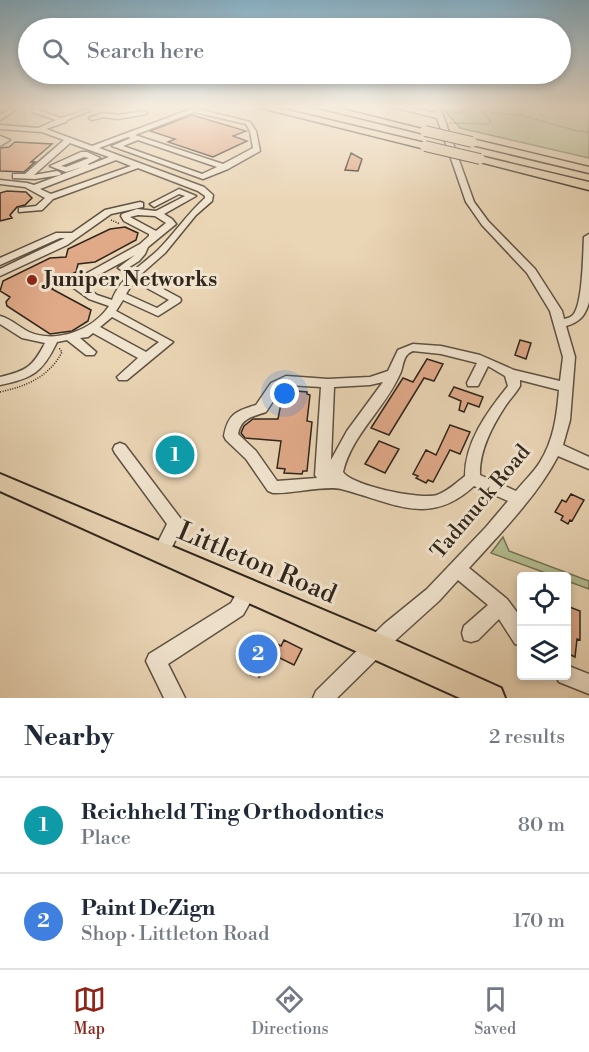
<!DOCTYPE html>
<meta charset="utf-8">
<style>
:root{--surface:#fff;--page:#f2f2f3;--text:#1f2937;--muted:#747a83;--line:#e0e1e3;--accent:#8f2418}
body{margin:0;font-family:"Libre Bodoni",serif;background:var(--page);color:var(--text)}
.controls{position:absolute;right:18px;bottom:18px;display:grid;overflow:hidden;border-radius:6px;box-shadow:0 3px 9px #0003}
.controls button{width:54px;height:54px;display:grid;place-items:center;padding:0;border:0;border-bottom:2px solid var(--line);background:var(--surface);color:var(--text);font:30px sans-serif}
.you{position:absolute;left:285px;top:394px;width:21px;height:21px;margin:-15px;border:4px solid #fff;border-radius:50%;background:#1a73e8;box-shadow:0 0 0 9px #1a73e833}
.badge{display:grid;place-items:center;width:39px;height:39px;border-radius:50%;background:var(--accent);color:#fff;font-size:20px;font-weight:700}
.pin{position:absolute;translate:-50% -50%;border:3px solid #fff;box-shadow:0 2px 6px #0006}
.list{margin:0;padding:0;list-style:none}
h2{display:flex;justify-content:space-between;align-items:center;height:78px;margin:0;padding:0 24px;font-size:26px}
h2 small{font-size:20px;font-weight:400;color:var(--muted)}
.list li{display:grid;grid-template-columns:39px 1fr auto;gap:18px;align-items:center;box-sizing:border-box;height:96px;padding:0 24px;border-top:2px solid var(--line)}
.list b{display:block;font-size:22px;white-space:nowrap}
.list p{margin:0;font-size:20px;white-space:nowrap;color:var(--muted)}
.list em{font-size:20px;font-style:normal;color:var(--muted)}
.icon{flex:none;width:33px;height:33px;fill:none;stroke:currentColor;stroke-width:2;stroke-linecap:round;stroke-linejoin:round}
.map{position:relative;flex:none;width:589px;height:698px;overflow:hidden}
.search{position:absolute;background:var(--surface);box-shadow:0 3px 9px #0003;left:18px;right:18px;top:18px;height:66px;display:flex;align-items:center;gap:15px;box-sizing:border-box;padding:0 21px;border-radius:33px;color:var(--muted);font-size:22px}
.sheet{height:270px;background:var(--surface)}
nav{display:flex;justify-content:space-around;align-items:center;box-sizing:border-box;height:84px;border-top:2px solid var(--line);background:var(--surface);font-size:16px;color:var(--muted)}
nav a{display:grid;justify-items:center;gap:3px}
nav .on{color:var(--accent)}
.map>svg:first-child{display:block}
.green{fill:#b3be90;stroke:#727256;stroke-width:1.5}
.building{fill:#e0a988;stroke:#30261c;stroke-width:1.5}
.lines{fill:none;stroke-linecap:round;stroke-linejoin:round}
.minor-casing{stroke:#5e5242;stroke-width:3}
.major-casing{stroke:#30261c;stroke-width:4}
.highway-casing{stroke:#30261c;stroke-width:3}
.path{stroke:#30261c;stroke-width:1.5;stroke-dasharray:1 1.5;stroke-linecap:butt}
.minor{fill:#f1e4cf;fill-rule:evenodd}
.major{fill:#ead5b5;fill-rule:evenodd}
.highway{fill:#ead5b5;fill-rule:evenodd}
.highway-bridge-casing{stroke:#30261c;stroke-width:12;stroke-linecap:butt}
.highway-bridge{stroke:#ead5b5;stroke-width:10}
.poi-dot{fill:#8f2418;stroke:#f1e4cf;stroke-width:2}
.labels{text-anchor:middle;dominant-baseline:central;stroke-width:6;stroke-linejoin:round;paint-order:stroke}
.poi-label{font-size:21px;font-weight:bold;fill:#30261c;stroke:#f1e4cf;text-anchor:start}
.street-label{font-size:21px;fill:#30261c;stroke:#f1e4cf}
.near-street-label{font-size:26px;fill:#30261c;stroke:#f1e4cf}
</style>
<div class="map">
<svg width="589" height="698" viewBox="0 0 589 698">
<rect width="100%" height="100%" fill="#ead5b5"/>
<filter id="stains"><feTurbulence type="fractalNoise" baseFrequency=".00333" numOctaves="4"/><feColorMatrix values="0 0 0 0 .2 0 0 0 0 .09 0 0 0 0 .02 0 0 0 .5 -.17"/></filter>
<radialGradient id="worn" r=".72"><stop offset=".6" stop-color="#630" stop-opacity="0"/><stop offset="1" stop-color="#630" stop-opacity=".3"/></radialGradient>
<path class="green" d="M 467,107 L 589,107 L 589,158 L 460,128 L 445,111 L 460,113 Z
M 503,537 L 509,551 L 589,581 L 589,589 L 567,581 L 566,576 L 554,576 L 491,553 Z"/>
<path class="building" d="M 192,115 L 246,131 L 233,136 L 247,141 L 213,157 L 168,142 L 175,139 L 150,131 Z
M 15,142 L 52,144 L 31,162 L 35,162 L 24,172 L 0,171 L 0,148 L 9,147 Z
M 351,153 L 362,159 L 358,171 L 345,170 Z
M 7,191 L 26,192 L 32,198 L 25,205 L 17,207 L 10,215 L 12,218 L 0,221 L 0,193 Z
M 125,227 L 138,233 L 136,240 L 95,262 L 78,264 L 76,272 L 62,279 L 52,289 L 91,310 L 88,321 L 72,331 L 50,334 L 7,306 L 6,302 L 10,297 L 0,291 L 3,281 L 50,258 L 66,257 L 68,249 L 110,229 Z
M 520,340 L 531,343 L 526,359 L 515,355 Z
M 427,359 L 443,364 L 434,381 L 424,378 L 389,435 L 371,428 L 403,378 L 413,382 Z
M 454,387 L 483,397 L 479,407 L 468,403 L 464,412 L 459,410 L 461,401 L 449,396 Z
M 287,390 L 307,392 L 307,394 L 310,395 L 307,421 L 312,422 L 307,471 L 303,471 L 302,474 L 284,473 L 285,469 L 277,468 L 281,441 L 245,438 L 241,433 L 244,426 L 253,419 L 278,419 L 283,393 L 286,393 Z
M 450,425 L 470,432 L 460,454 L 450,450 L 433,482 L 428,480 L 426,483 L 416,478 L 418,476 L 413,474 L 426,450 L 436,455 Z
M 180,438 L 196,459 L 167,473 L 154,450 Z
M 379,441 L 399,449 L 385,473 L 365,464 Z
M 571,494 L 584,500 L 572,521 L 570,520 L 568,524 L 561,520 L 563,516 L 555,512 L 562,500 L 566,502 Z
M 567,606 L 580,611 L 580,640 L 577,639 L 575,657 L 567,653 Z
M 261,637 L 269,651 L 273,642 L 281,646 L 284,640 L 302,649 L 294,665 L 278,657 L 264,665 L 268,671 L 259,677 L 257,672 L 251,675 L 246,667 L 251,664 L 242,648 Z"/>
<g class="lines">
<defs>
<path id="minor" d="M 12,107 L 20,107 L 0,120 L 0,115 Z
M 34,107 L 41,107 L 38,110 L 61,118 L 89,109 L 89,111 L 67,120 L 66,122 L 46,129 L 92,146 L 194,108 L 250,122 L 256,131 L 260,151 L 228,169 L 203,179 L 112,146 L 131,138 L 128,137 L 99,148 L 204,187 L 213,195 L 212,201 L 196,215 L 165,253 L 139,276 L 180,298 L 181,300 L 180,302 L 158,316 L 123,300 L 116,311 L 173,342 L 127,380 L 119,380 L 117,377 L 138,358 L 93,333 L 88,337 L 80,338 L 96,352 L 94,355 L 86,355 L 67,340 L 57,342 C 42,373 33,378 0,385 L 0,377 C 26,371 33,367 45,343 L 22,338 L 0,324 L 0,316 C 11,319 19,327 29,332 C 56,344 93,330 109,306 L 89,299 L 71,286 L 70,284 L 71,282 L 140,244 L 149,236 L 149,234 L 124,221 L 121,216 L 122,214 L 137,209 L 156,211 L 185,196 L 179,194 L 154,207 L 150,204 L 179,189 L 196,196 L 164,214 L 172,219 L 176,224 L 148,247 L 145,254 L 139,261 L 123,271 L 118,268 L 135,255 L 82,284 L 97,295 L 112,300 C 120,278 141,266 158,250 C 175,233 187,214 205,198 L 205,196 L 198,191 L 138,168 L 53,199 L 42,210 L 19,212 L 19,208 L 36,206 L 45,198 L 25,187 L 0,184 L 0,180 L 27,183 L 34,185 L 82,167 L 66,172 L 50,166 L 81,152 L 87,152 L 100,158 L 88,164 L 89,165 L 109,157 L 70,143 L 34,175 L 57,171 L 61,173 L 60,175 L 35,179 L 13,178 L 13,174 L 25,174 L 64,140 L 42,132 L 0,129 L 0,125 L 38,128 L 56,120 L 32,112 ZM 194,112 L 246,124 L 250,131 L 253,148 L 223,164 L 135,135 ZM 138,140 L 217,167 L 202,174 L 123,146 ZM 84,157 L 89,158 L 66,167 L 61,166 ZM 116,160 L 131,166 L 51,194 L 40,189 ZM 138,215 L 155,216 L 166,223 L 156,231 L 130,217 ZM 134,281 L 169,300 L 157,308 L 126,294 ZM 112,317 L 159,342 L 146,352 L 100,327 Z
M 392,107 L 407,107 L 436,113 L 434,107 L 440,107 L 474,202 L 488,221 L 535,269 L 562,311 L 564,319 C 567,318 570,318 573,315 C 583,304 583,253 584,237 L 589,234 L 589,302 C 585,316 580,322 566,326 L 575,357 L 570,420 L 563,445 L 589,457 L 589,469 L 558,456 C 538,495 499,535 469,568 L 507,599 L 522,619 L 522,646 L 515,644 L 499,619 L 478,640 L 471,642 L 464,640 L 462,633 L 464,626 L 488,605 L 458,580 L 439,601 L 398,638 L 337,698 L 313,698 L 316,691 L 384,624 L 427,589 L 486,527 L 508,501 L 474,486 C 429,528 392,502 341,489 C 326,485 292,494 273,493 L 268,491 L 246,459 L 226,440 L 224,436 C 228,414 236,411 256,405 L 271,383 L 286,376 L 328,379 L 370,377 L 388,371 L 398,350 L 413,344 L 441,346 L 480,355 L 514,370 L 560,381 L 563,357 L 550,311 L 527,273 L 482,225 L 466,202 L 437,118 ZM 413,351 L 441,354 L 477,363 L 467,383 L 468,386 L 478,386 L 488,366 L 505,376 L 508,386 C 487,412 465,442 465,476 C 456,483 448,491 437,495 C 421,500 352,486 343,472 C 352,434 384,410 400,374 C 404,366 402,355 413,351 ZM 520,380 L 559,390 C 557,414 554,440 540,462 C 534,472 524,481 516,491 L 480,475 C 479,450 493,425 506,405 C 511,398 516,393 520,386 ZM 383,382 L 347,431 L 331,460 L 334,387 L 370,385 ZM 288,385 L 321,387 L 315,475 L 317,478 L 277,481 L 256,451 L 238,434 C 241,418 252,417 266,412 L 281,389 Z
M 144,111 L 147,113 L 146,114 L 118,119 L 103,117 L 92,120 L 89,118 L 103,113 L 118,115 Z
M 0,136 L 10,140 L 0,146 Z
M 140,202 L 143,203 L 143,207 L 111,214 L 67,245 L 0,276 L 0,269 L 65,238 L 60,238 L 0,265 L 0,258 L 56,233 L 72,233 L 105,210 Z
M 120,443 L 125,445 L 184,523 L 167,557 L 161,560 L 155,557 L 153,552 L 167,524 L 115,453 L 113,449 L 115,445 Z
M 248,582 L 254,584 L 257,590 L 243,615 L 168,664 L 185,698 L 164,698 L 146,661 L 149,654 L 231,603 L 242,584 Z
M 566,665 L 589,674 L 589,694 L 559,682 L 556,676 L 566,676 Z"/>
<path id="major" d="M 0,474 L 385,636 L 501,688 L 505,698 L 460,698 L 0,491 Z"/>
<path id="highway" d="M 257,107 L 275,107 L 425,143 L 430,146 L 425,149 Z
M 315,107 L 334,107 L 430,131 L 425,134 Z
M 472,139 L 589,167 L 589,173 L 468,144 L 467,142 Z
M 480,156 L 589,182 L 589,190 L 476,161 L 474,159 Z"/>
</defs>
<use href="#minor" class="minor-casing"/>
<use href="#major" class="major-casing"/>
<use href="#highway" class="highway-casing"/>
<path class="path" d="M 62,107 L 74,108
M 520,114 L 522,107
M 450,123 L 488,124 L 491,121 L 482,112 L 520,115 L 577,131 L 589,132
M 111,220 L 120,224
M 0,392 C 27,386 49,377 62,352 L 59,348"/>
<use href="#minor" class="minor"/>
<use href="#major" class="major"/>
<use href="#highway" class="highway"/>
<defs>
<path id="highway-bridge" d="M 425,131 L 472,142
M 425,146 L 480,159"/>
</defs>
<use href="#highway-bridge" class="highway-bridge-casing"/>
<use href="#highway-bridge" class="highway-bridge"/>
</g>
<linearGradient id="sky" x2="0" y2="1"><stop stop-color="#88b6d0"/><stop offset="0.52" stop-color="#f6ecde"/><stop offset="1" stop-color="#f6ecde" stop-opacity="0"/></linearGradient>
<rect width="589" height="205" fill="url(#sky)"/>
<circle class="poi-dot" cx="32" cy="280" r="6"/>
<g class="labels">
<g class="poi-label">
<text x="44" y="280">Juniper Networks</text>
</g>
<g class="street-label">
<text transform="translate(481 502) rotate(-50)">Tadmuck Road</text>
</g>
<g class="near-street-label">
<text transform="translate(257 563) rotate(23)">Littleton Road</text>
</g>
</g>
<rect width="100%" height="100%" filter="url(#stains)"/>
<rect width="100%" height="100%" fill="url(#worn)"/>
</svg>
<div class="controls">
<button><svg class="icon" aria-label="locate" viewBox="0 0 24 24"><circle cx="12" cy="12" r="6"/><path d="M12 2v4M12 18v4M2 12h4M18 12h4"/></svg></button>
<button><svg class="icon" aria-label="layers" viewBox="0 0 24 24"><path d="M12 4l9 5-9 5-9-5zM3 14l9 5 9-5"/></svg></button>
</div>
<div class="you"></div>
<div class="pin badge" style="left:175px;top:455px;background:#0f9aa8">1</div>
<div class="pin badge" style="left:258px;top:654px;background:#3f7fe0">2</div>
<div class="search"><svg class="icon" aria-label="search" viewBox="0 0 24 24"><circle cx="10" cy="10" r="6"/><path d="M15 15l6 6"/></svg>Search here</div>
</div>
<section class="sheet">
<h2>Nearby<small>2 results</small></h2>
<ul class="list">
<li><span class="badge" style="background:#0f9aa8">1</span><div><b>Reichheld Ting Orthodontics</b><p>Place</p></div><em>80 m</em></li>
<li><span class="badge" style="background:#3f7fe0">2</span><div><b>Paint DeZign</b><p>Shop · Littleton Road</p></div><em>170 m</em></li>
</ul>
</section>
<nav>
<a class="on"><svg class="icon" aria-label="map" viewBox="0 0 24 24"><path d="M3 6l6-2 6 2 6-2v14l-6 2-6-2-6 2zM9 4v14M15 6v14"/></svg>Map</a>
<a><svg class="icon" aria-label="directions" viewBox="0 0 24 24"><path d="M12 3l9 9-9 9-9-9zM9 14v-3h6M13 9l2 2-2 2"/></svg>Directions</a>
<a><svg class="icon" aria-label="saved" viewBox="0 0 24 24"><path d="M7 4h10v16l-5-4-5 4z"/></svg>Saved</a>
</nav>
